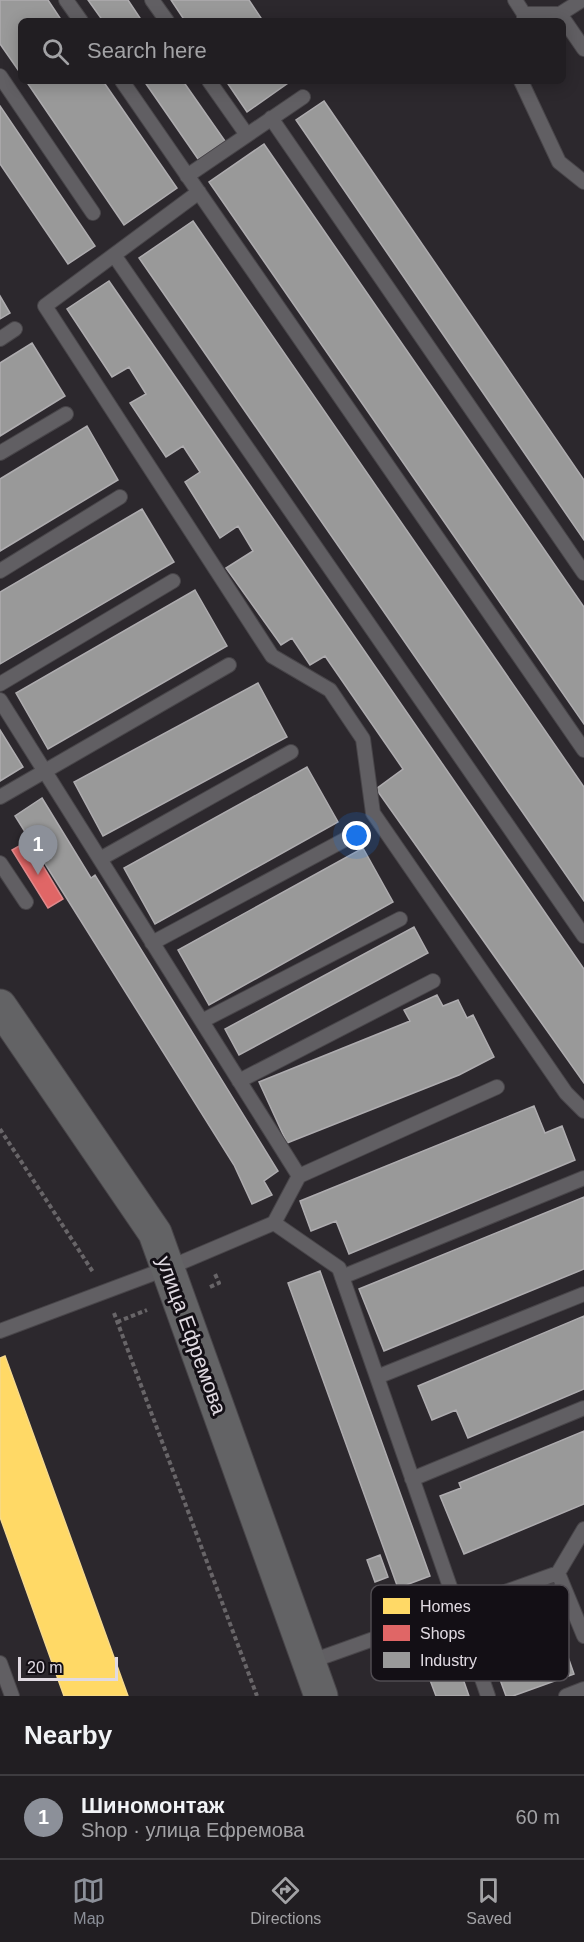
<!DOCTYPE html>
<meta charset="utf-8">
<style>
:root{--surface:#211e22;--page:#2d2b2f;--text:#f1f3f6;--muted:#a2a2a5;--line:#3e3c40;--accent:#8c9099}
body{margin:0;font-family:Helvetica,sans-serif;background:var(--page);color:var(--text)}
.scale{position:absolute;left:18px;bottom:15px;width:100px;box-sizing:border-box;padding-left:6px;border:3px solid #e0dae2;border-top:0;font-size:16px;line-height:21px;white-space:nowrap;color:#e0dae2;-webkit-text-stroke:4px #130f15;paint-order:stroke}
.you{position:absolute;left:357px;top:836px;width:21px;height:21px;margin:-15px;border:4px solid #fff;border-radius:50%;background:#1a73e8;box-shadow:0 0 0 9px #1a73e833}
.badge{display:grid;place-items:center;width:39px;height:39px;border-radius:50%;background:var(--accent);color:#fff;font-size:20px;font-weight:700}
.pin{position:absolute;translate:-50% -50px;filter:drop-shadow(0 2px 3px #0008)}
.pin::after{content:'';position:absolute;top:32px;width:21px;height:18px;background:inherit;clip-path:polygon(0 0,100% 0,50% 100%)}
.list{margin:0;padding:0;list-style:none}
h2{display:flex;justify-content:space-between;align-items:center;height:78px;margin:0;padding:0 24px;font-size:26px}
h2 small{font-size:20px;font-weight:400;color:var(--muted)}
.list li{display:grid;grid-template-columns:39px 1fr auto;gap:18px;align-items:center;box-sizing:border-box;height:84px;padding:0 24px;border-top:2px solid var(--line)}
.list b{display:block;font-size:22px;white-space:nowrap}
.list p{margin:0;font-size:20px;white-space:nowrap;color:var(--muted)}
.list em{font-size:20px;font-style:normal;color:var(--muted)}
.icon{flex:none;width:33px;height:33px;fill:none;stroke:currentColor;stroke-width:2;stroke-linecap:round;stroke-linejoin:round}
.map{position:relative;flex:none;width:584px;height:1696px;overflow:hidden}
.search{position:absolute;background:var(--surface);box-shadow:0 3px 15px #0003;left:18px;right:18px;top:18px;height:66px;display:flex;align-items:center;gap:15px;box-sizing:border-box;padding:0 21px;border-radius:9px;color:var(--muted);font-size:22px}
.sheet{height:162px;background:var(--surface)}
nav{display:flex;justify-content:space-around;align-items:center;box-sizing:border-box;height:84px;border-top:2px solid var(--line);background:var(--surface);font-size:16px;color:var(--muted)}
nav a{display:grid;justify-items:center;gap:3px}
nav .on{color:var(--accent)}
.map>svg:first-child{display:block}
.homes{fill:#ffd966;stroke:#f6d98b;stroke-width:1.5}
.shops{fill:#e06666;stroke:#e0898b;stroke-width:1.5}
.industry{fill:#999;stroke:#aeacaf;stroke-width:1.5}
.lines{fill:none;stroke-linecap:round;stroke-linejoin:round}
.lane-casing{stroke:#484549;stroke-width:16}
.secondary-casing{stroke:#484549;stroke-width:35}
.path{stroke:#686568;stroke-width:4;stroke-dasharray:4.5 3;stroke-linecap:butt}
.lane{stroke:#615f63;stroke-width:14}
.secondary{stroke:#636365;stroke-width:33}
.labels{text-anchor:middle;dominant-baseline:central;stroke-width:6;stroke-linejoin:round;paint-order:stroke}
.street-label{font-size:21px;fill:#e0dae2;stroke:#130f15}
.key{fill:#130f15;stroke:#504c52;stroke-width:1.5}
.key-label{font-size:16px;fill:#e0dae2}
</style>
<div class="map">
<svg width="584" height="1696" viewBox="0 0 584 1696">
<rect width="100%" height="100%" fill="#2c282d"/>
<path class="homes" d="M 5,1356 L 128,1696 L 64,1696 L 0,1517 L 0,1358 Z"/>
<path class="shops" d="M 28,841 L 63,899 L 48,908 L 12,850 Z"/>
<path class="industry" d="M 0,0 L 48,0 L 62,21 L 21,21 L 21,74 L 0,44 Z
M 88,0 L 128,0 L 142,21 L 103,21 Z
M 171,0 L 249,0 L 263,21 L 185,21 Z
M 26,81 L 103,81 L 177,188 L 124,225 Z
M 144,81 L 183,81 L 225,141 L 198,159 Z
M 226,81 L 291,81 L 247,112 Z
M 324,101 L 584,480 L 584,540 L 296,120 Z
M 0,106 L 95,246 L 68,264 L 0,164 Z
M 264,144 L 584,607 L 584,724 L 209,182 Z
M 193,221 L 584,787 L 584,901 L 139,258 Z
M 109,281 L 584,969 L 584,1083 L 376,789 L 403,769 L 325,656 L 310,665 L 292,638 L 281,645 L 226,568 L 253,551 L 238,526 L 220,538 L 185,482 L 200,472 L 183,446 L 166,457 L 130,403 L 146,394 L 129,367 L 112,377 L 67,309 Z
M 0,296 L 10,313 L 0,319 Z
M 32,343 L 65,396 L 0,436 L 0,363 Z
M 87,426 L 118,480 L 0,551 L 0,479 Z
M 142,509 L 174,562 L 0,664 L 0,592 Z
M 195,590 L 227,646 L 48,749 L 16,693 Z
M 258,683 L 287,737 L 103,836 L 74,782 Z
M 0,730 L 23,767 L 0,781 Z
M 307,767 L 338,822 L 155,924 L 124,868 Z
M 42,798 L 91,878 L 95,875 L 278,1171 L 264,1181 L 272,1195 L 252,1204 L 234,1165 L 15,816 Z
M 363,848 L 393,902 L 209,1005 L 178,950 Z
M 414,927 L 428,953 L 239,1055 L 225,1029 Z
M 437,995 L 443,1006 L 458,1000 L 467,1018 L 473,1015 L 494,1057 L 459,1075 L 287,1143 L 259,1082 L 410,1021 L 404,1010 Z
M 534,1106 L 545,1133 L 562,1126 L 575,1160 L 349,1254 L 336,1221 L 311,1231 L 300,1201 Z
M 584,1197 L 584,1269 L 384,1351 L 359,1289 Z
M 320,1271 L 430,1576 L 398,1588 L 288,1283 Z
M 584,1316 L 584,1389 L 468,1438 L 456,1410 L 432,1420 L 418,1386 Z
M 584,1431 L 584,1504 L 464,1554 L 440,1496 L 461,1488 L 459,1483 Z
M 380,1555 L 388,1577 L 375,1582 L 367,1560 Z
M 551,1608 L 574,1674 L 513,1696 L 506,1696 L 483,1633 Z
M 454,1653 L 469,1696 L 436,1696 L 424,1664 Z"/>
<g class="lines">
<defs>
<path id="lane" d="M 66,0 L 81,21
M 152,0 L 167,21
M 515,0 L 524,14 L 524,21
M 524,14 L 560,14 L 582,0
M 560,14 L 584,49
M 0,76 L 93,213
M 122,81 L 584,750
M 209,81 L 247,135
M 521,81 L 559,162 L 584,182
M 271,118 L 584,573
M 187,176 L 303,97
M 199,192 L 45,306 L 272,656 L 330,690 L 363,739 L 373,813 L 566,1093 L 584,1111
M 114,255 L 584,936
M 0,339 L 15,329
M 0,453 L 66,414
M 0,571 L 120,497
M 0,684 L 173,581
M 0,700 L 299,1176 L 274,1223 L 168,1268 L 0,1331
M 0,797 L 229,665
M 100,859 L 291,752
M 0,863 L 26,902
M 152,943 L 346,839
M 202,1021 L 400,919
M 239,1081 L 433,981
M 299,1176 L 497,1087
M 274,1223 L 339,1268 L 488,1696
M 342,1277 L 584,1178
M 377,1377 L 584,1294
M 412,1479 L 584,1408
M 558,1573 L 584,1636
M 309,1662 L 558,1573 L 584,1529
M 0,1663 L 12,1696
M 566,1696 L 584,1689"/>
<path id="secondary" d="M 0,1006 L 155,1233 L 321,1696"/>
</defs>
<use href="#lane" class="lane-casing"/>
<use href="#secondary" class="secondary-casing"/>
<path class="path" d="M 0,1129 L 93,1272
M 210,1287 L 219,1283 L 215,1274
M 114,1313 L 257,1696
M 117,1322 L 147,1310"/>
<use href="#lane" class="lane"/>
<use href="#secondary" class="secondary"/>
</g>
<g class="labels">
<g class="street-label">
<text transform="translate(192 1335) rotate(70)">улица Ефремова</text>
</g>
</g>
<rect x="371" y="1585" width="198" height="96" rx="9" class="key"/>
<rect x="383" y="1598" width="27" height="16" fill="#ffd966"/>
<rect x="383" y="1625" width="27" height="16" fill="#e06666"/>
<rect x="383" y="1652" width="27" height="16" fill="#999"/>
<g class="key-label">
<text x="420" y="1612">Homes</text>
<text x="420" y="1639">Shops</text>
<text x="420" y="1666">Industry</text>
</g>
</svg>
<div class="scale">20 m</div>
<div class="you"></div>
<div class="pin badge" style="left:38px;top:875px">1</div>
<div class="search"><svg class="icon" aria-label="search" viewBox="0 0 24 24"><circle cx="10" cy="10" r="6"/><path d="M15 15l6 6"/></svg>Search here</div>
</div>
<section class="sheet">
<h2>Nearby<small></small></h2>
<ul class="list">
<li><span class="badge">1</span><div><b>Шиномонтаж</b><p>Shop · улица Ефремова</p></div><em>60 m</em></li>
</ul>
</section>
<nav>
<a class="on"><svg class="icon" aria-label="map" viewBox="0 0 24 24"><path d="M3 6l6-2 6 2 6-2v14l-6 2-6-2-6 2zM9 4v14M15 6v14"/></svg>Map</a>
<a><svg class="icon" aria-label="directions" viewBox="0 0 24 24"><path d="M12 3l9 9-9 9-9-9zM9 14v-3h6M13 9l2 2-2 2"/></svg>Directions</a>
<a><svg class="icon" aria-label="saved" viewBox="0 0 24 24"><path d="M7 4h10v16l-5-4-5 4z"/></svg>Saved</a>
</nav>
